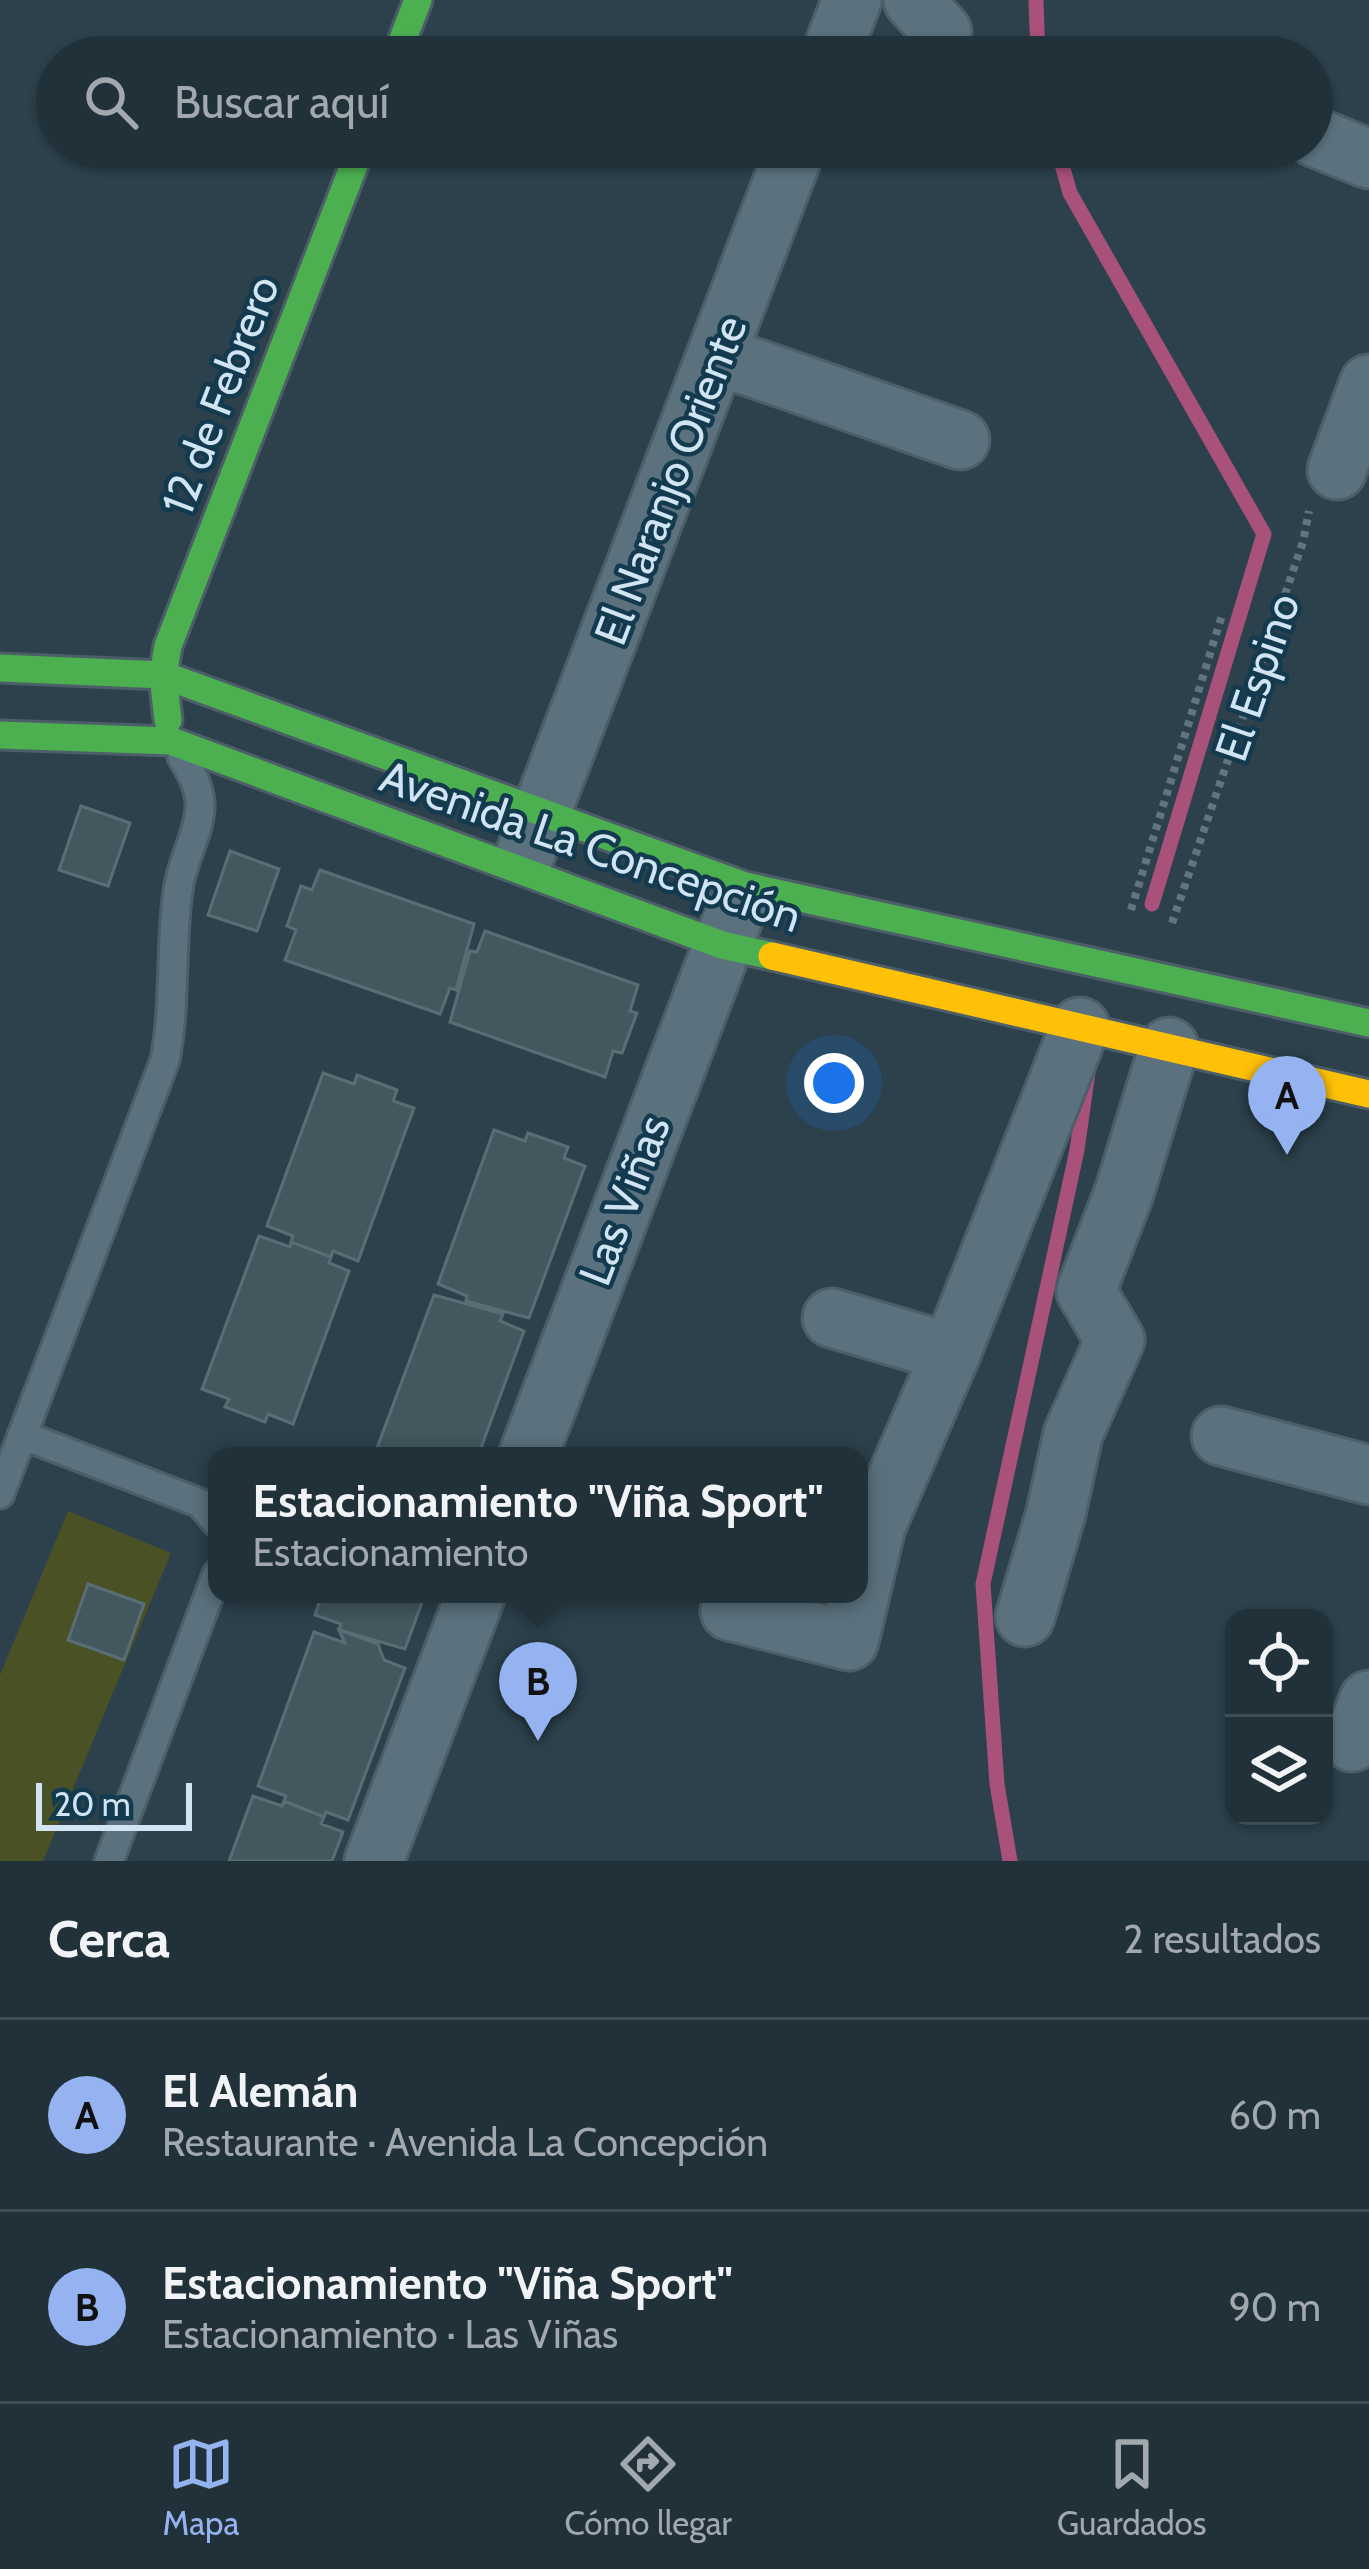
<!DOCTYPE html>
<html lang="es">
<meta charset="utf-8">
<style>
:root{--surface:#213139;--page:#293941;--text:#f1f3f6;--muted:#a2a9ae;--line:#3e4c53;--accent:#95b2f1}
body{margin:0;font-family:Cabin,sans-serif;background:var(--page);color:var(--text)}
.controls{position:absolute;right:36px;bottom:36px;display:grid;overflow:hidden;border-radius:24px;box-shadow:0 3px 9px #0004}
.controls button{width:108px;height:108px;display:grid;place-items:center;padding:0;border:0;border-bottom:3px solid var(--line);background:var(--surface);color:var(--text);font:60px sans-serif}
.scale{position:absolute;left:36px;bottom:30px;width:156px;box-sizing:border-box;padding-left:12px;border:6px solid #d0e4f1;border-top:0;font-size:33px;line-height:42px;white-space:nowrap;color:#d0e4f1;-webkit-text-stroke:9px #133a4e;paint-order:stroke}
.you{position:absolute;left:834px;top:1083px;width:42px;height:42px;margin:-30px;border:9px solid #fff;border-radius:50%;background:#1a73e8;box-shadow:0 0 0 18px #1a73e833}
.badge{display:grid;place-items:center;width:78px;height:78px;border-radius:50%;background:var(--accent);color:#111;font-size:39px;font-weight:700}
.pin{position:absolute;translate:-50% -99px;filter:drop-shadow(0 3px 6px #0008)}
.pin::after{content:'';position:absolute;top:63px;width:42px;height:36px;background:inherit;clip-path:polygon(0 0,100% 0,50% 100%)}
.popup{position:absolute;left:208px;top:1447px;width:660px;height:156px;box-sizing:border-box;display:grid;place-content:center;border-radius:24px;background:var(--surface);filter:drop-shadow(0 3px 9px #0005);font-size:39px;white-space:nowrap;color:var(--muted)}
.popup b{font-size:45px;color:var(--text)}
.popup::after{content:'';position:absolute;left:50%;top:100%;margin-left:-24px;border:24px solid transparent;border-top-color:var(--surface)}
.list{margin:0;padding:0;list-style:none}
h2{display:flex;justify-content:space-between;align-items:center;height:156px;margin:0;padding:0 48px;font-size:51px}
h2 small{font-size:39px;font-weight:400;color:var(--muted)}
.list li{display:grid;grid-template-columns:78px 1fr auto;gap:36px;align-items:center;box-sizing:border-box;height:192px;padding:0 48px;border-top:3px solid var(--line)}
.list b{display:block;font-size:45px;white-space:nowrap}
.list p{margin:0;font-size:39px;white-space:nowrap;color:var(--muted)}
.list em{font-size:39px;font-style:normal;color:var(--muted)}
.icon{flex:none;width:66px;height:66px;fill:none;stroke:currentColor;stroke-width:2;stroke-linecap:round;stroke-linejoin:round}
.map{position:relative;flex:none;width:1369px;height:1861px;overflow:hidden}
.search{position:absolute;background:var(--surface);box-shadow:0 3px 9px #0004;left:36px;right:36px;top:36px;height:132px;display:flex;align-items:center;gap:30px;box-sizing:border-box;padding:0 42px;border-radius:66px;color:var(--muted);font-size:45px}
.sheet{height:540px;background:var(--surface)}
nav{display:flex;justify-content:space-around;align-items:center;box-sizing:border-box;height:168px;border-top:3px solid var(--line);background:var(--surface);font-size:33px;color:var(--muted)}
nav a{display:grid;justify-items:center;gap:6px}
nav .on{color:var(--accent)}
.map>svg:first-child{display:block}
.green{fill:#495125}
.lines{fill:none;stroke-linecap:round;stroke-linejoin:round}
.stream{stroke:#a8517a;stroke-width:15}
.building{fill:#43575f;stroke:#5a6d74;stroke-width:3}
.lane-casing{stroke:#4c5e67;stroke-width:33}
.street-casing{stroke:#4c5e67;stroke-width:63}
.fast-casing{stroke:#4c5e67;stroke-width:33}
.slow-casing{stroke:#4c5e67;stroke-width:33}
.path{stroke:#62757f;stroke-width:8;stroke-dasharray:6 6;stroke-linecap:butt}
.lane{stroke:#5b727e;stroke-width:27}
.street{stroke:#5b727e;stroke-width:57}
.fast{stroke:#4caf50;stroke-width:27}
.slow{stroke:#ffc107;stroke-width:27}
.labels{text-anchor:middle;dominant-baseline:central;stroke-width:9;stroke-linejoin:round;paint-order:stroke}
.street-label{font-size:45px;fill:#d0e4f1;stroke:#133a4e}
</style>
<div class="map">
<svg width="1369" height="1861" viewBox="0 0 1369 1861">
<rect width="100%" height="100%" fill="#2c414c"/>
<path class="green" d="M 68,1511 L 171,1553 L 43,1861 L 0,1861 L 0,1675 Z"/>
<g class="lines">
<path class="stream" d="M 1036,0 L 1038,57
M 1057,147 L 1070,193 L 1264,534 L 1152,904
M 1010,1861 L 997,1784 L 983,1584 L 1077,1150 L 1088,1072"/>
</g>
<path class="building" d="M 81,806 L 130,823 L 108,886 L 59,870 Z
M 230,851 L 279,869 L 257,931 L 208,915 Z
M 320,870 L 474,924 L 456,990 L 450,988 L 440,1014 L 285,960 L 296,930 L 287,926 L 301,886 L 312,890 Z
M 485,931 L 638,985 L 630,1011 L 637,1013 L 622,1053 L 613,1051 L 605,1077 L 450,1022 L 470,951 L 477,952 Z
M 323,1073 L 354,1084 L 357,1075 L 397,1090 L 393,1101 L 414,1108 L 358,1261 L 333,1251 L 331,1257 L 291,1242 L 293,1236 L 267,1226 Z
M 494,1130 L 525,1141 L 528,1133 L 568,1147 L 564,1158 L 585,1166 L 529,1318 L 466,1301 L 467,1296 L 438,1284 Z
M 259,1236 L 290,1247 L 291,1242 L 331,1257 L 329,1263 L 349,1271 L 293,1424 L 268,1414 L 265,1422 L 225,1407 L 229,1399 L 202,1389 Z
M 434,1295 L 503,1314 L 500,1321 L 524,1331 L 478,1456 L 399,1456 L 377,1448 Z
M 88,1584 L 144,1604 L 124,1660 L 68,1640 Z
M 322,1594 L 425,1594 L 405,1649 L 339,1630 L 341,1624 L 315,1615 Z
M 339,1630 L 378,1644 L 384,1660 L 405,1668 L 348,1820 L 326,1812 L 324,1817 L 284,1801 L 286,1796 L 258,1786 L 314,1632 L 345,1643 Z
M 253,1796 L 282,1806 L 284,1801 L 324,1817 L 321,1824 L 343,1832 L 332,1861 L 229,1861 Z"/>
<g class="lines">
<defs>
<path id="lane" d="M 22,1435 L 200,1503 L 217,1523
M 0,1494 L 165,1060 C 176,1003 170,948 178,891 C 181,863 198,836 200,809 C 201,790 192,773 182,757
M 109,1861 L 217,1574"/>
<path id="street" d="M 913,0 L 942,32
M 830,57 L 852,0
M 1312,136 L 1369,159
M 717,355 L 960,440
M 1337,470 L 1369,384
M 525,855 L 796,147
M 832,1318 L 951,1353
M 1221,1436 L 1369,1475
M 528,1456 L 738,905
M 730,1611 L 849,1641 L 876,1526 L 951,1353 L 1080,1027
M 1025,1617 L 1056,1513 L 1073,1434 L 1115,1340 L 1086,1291 L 1124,1193 L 1169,1047
M 1352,1742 L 1369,1700
M 374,1861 L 476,1594"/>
<path id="fast" d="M 396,57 L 418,0
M 0,668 L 163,675 L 745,886 L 1369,1023
M 168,720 L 163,675 L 168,646 L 361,147
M 0,735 L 171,741 L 722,945 L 772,956"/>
<path id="slow" d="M 772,956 L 1369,1094"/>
</defs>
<use href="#lane" class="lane-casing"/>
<use href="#street" class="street-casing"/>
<use href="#fast" class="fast-casing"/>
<use href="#slow" class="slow-casing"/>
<path class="path" d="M 995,40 L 1036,47 L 1057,57
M 1131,910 L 1222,615
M 1172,923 L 1303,542 L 1309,511"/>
<use href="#lane" class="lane"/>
<use href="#street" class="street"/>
<use href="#fast" class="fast"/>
<use href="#slow" class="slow"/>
</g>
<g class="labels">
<g class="street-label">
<text transform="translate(220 395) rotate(-69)">12 de Febrero</text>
<text transform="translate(670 480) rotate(-69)">El Naranjo Oriente</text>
<text transform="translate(1257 677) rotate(-71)">El Espino</text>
<text transform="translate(591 846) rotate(19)">Avenida La Concepción</text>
<text transform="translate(624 1200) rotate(-69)">Las Viñas</text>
</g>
</g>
</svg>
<div class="controls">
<button><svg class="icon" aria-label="locate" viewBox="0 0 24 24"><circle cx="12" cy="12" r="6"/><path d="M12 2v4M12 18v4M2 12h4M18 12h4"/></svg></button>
<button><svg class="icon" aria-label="layers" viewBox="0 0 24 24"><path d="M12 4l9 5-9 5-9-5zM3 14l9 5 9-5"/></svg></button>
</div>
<div class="scale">20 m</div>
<div class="you"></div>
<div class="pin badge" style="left:1287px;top:1155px">A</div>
<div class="pin badge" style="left:538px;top:1741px">B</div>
<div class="popup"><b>Estacionamiento &quot;Viña Sport&quot;</b>Estacionamiento</div>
<div class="search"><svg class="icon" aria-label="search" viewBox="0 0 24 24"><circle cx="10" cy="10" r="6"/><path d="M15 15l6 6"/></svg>Buscar aquí</div>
</div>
<section class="sheet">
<h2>Cerca<small>2 resultados</small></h2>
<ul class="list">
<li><span class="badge">A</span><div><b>El Alemán</b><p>Restaurante · Avenida La Concepción</p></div><em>60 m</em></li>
<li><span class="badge">B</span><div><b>Estacionamiento &quot;Viña Sport&quot;</b><p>Estacionamiento · Las Viñas</p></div><em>90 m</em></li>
</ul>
</section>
<nav>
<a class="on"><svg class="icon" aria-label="map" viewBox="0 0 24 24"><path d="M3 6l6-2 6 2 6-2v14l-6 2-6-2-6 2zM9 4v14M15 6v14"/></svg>Mapa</a>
<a><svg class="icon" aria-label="directions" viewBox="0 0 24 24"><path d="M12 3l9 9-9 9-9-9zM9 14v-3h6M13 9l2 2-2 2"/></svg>Cómo llegar</a>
<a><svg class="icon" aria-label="saved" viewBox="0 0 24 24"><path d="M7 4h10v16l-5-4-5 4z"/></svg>Guardados</a>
</nav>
